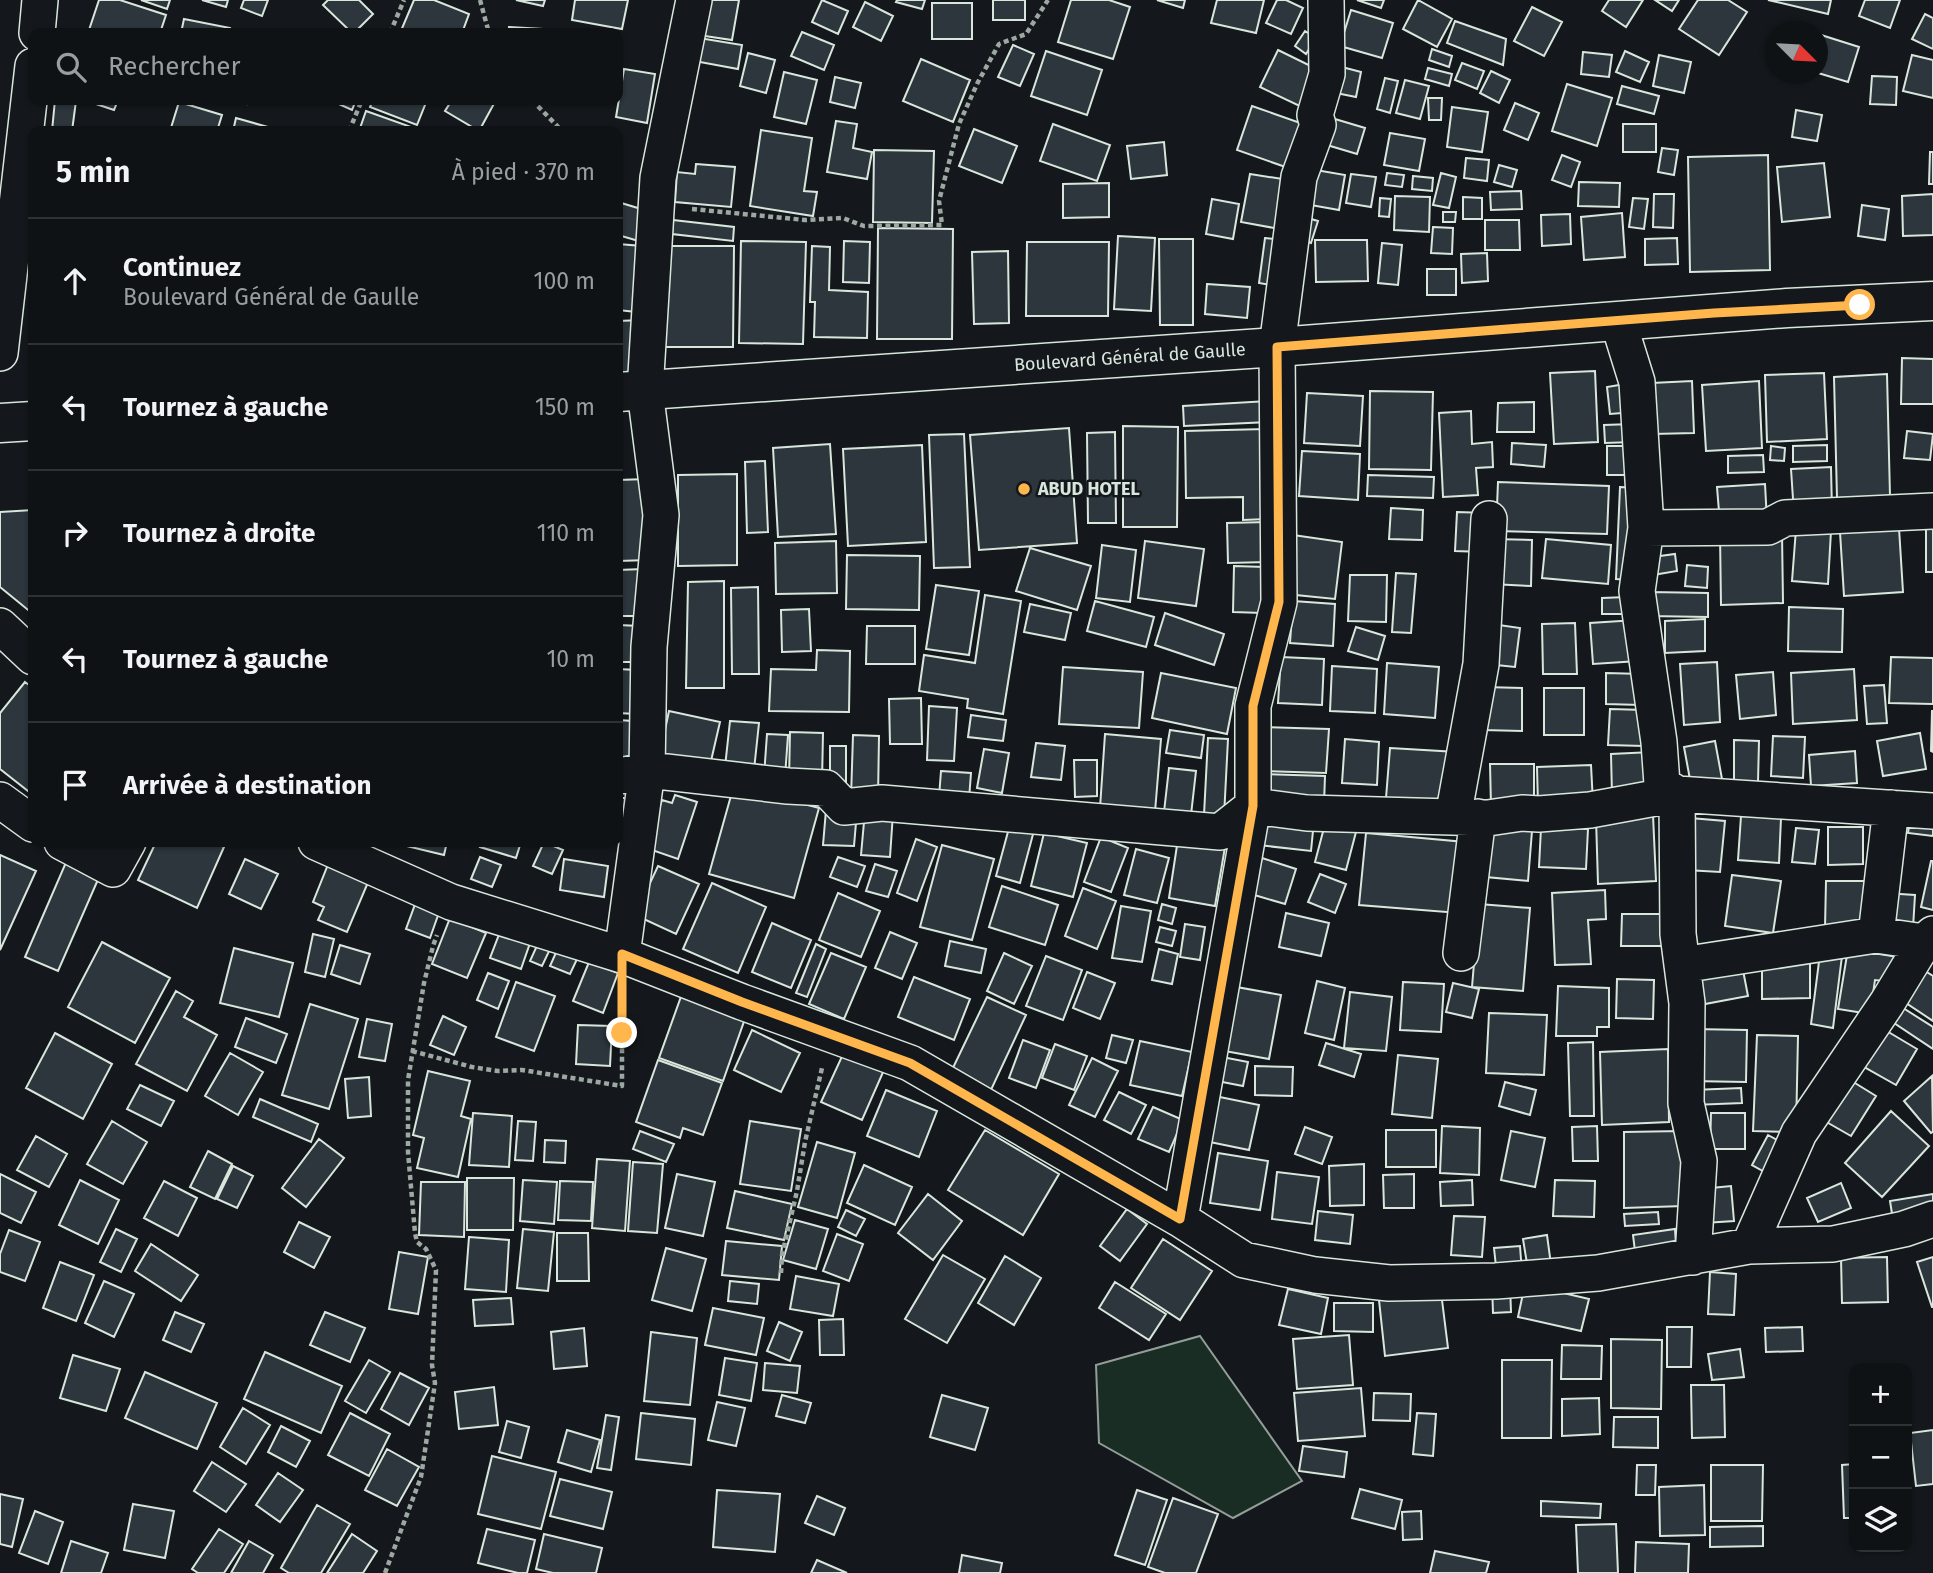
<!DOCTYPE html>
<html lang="fr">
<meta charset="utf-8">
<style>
:root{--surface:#0f1215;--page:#1d2022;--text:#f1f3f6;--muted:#9b9ea0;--line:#2f3234}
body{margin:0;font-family:"Fira Sans",sans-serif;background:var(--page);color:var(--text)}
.controls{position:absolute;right:21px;bottom:21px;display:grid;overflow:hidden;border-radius:14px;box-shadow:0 2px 5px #0004}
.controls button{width:63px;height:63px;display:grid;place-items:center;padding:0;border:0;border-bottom:2px solid var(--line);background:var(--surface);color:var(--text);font:35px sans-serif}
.compass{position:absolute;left:1765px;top:21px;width:63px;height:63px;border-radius:50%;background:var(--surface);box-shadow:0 2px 5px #0004;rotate:114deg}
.stop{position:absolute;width:21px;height:21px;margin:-16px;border:5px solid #ffb74d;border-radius:50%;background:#fff}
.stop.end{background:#ffb74d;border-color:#fff;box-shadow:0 2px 7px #0008}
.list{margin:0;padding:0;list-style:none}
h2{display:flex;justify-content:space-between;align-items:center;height:91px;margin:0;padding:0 28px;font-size:30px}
h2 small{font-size:23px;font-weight:400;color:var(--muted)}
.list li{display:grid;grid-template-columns:46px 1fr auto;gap:21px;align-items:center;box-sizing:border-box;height:126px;padding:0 28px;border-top:2px solid var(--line)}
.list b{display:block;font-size:26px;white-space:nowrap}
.list p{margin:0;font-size:23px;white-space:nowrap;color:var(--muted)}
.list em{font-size:23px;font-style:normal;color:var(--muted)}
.icon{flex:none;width:38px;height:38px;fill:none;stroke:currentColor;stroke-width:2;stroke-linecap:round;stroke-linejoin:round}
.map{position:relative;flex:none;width:1933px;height:1573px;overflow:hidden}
.search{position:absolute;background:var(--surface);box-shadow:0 2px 5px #0004;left:28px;top:28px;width:595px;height:77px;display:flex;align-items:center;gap:18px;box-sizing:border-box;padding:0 24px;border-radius:14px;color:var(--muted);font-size:26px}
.panel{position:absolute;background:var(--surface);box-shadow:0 2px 5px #0004;left:28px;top:126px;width:595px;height:721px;border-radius:14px}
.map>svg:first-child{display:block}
.green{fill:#1a2d24;stroke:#939e99;stroke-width:2}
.building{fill:#2c363c;stroke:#d8e6dc;stroke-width:2}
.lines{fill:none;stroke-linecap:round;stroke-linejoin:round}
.street-casing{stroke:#d8e6dc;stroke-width:38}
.secondary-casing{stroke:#d8e6dc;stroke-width:41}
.path{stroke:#9da8a2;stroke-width:4.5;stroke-dasharray:5 3.5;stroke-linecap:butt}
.street{stroke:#14181c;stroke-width:35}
.secondary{stroke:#14181c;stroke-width:38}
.route{stroke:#ffb74d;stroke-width:9}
.poi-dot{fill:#ffb74d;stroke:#14181c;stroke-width:2.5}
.labels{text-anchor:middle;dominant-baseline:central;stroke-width:5;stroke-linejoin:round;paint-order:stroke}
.street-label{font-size:18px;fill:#d8e6dc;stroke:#14181c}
.poi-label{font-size:18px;font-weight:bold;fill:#d8e6dc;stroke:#14181c;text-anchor:start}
</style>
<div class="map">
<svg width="1933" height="1573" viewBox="0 0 1933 1573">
<rect width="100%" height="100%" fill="#14181c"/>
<path class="green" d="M 1200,1336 L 1302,1481 L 1233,1518 L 1099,1443 L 1096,1365 Z"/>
<path class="building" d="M 99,0 L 120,0 L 166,15 L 160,33 L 99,33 L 89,30 Z
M 141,0 L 170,0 L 167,9 Z
M 202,0 L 228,0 L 226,7 Z
M 244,0 L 268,0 L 262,16 L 241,8 Z
M 328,0 L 359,0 L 373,14 L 354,33 L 352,33 L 323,5 Z
M 414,0 L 434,0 L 469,14 L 462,33 L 400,33 Z
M 516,0 L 545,0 L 543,6 Z
M 575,0 L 628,0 L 622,29 L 572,20 Z
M 704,0 L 739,0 L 732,40 L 698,35 Z
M 822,0 L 848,11 L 838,34 L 812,22 Z
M 897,0 L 925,0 L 922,9 L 896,2 Z
M 993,0 L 1025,0 L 1025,20 L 993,20 Z
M 1071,0 L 1109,0 L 1130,7 L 1113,59 L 1058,42 Z
M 1157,0 L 1185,0 L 1183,8 Z
M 1217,0 L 1264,0 L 1256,33 L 1211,23 Z
M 1277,0 L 1286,0 L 1303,8 L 1291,34 L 1266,23 Z
M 1357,0 L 1384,0 L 1381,8 Z
M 1418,0 L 1452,19 L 1437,47 L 1403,29 Z
M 1609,0 L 1643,0 L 1626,27 L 1602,11 Z
M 1655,0 L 1679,0 L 1672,11 Z
M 1698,0 L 1728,0 L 1747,12 L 1719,55 L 1679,29 Z
M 1768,0 L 1831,0 L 1828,14 Z
M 1865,0 L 1900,0 L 1890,28 L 1859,16 Z
M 865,2 L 893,16 L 881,41 L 853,27 Z
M 932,3 L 972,3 L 972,39 L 932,39 Z
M 1532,7 L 1562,22 L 1544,56 L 1514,41 Z
M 1351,10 L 1393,23 L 1382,58 L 1340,46 Z
M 1925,14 L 1933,18 L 1933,49 L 1912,39 Z
M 184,19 L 230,28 L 229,33 L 181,33 Z
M 1455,21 L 1506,39 L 1503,65 L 1447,43 Z
M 509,27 L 543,29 L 543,33 L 508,33 Z
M 1305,31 L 1316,38 L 1306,54 L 1295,46 Z
M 802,32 L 834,45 L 824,70 L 791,56 Z
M 1818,34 L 1859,47 L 1848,82 L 1818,73 Z
M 693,37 L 742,45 L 738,69 L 689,60 Z
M 1013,45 L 1034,54 L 1020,86 L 998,77 Z
M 1432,49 L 1452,56 L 1449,67 L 1429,60 Z
M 1278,50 L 1325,73 L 1308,110 L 1260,87 Z
M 1046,51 L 1102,70 L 1087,115 L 1031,96 Z
M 1625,51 L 1649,62 L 1640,82 L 1616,72 Z
M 1583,52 L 1612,55 L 1609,77 L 1581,74 Z
M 748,53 L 775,60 L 766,93 L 740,86 Z
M 1659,55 L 1691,62 L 1684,93 L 1653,86 Z
M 1912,55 L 1933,60 L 1933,98 L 1903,91 Z
M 921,59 L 970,80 L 953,122 L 903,101 Z
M 1462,63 L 1484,71 L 1477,89 L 1455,80 Z
M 1342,67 L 1361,72 L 1356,97 L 1336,93 Z
M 1428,68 L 1452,74 L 1449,86 L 1425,79 Z
M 624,69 L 655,74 L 647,123 L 616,117 Z
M 1491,71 L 1510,80 L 1499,103 L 1480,93 Z
M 784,72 L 817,80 L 806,124 L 774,117 Z
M 1872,76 L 1897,77 L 1896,105 L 1870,104 Z
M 835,77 L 861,83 L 855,108 L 830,102 Z
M 1385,78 L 1398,81 L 1390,113 L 1377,109 Z
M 1405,80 L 1429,86 L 1420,119 L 1396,113 Z
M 1567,84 L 1612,98 L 1597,146 L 1552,131 Z
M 1622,86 L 1659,96 L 1654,114 L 1617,104 Z
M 1428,98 L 1442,98 L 1441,120 L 1429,120 Z
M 55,100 L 76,101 L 72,131 L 52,131 Z
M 84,100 L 118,100 L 114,110 Z
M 224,100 L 248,100 L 247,104 Z
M 330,100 L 356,100 L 352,110 Z
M 373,100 L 427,100 L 417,125 L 370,107 Z
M 452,100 L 496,100 L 479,131 L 445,111 Z
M 179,102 L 222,115 L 217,131 L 170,131 Z
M 1515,103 L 1539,113 L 1528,140 L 1504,130 Z
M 1252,106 L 1309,126 L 1294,170 L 1237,150 Z
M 1452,107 L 1488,112 L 1482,152 L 1447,147 Z
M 1796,110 L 1822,115 L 1817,141 L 1792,137 Z
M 366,111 L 414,128 L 413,131 L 359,131 Z
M 236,118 L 282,131 L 233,131 Z
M 1335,119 L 1365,128 L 1357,154 L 1327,145 Z
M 836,121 L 857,124 L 853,148 L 872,152 L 867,179 L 827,172 Z
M 1053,124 L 1110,145 L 1097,181 L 1040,161 Z
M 1623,124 L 1656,124 L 1656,152 L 1623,152 Z
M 974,129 L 1017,146 L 1002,183 L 959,166 Z
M 761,130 L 812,138 L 804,191 L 817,192 L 813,216 L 750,206 Z
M 1390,133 L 1425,139 L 1419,171 L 1384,165 Z
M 1164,142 L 1167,175 L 1131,179 L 1127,146 Z
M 1662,148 L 1678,150 L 1674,175 L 1658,172 Z
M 874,150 L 934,151 L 932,223 L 873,222 Z
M 1930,152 L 1933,152 L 1933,184 L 1929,184 Z
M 1562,155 L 1580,162 L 1571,187 L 1552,180 Z
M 1768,155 L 1770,270 L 1690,272 L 1688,157 Z
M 1466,158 L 1489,160 L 1487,181 L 1464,178 Z
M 1824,163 L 1830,217 L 1782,222 L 1777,167 Z
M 696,164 L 735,167 L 731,207 L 675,202 L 677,172 L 695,174 Z
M 1499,165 L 1517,170 L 1512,187 L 1494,182 Z
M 1310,169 L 1345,175 L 1339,210 L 1305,204 Z
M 1387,173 L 1404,175 L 1402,187 L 1385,185 Z
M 1441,173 L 1456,177 L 1449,208 L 1433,205 Z
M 1250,174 L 1295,181 L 1285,230 L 1241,222 Z
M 1351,174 L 1376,177 L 1371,207 L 1346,203 Z
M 1413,176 L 1433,178 L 1432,191 L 1412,189 Z
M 1579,182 L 1620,183 L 1619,207 L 1578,206 Z
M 1109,183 L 1109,217 L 1063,218 L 1063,184 Z
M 1521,191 L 1522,209 L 1491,210 L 1490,192 Z
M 1654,194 L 1674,194 L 1673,228 L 1653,227 Z
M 1933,194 L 1933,235 L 1903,236 L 1902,196 Z
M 1395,196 L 1430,197 L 1429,232 L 1394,230 Z
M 1463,197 L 1482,198 L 1482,219 L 1463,219 Z
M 1380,198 L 1391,199 L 1389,217 L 1379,216 Z
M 1633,198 L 1648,199 L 1644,229 L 1629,227 Z
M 1212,199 L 1239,204 L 1233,239 L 1206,234 Z
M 618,202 L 651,212 L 642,242 L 618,235 Z
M 1862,205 L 1889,209 L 1885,240 L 1858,236 Z
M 1443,212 L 1456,212 L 1455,222 L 1443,222 Z
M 1622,213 L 1625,257 L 1584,260 L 1581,217 Z
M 1570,214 L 1571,244 L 1542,246 L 1541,215 Z
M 1301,216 L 1318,221 L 1311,243 L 1295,238 Z
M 33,220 L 33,271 L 20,267 Z
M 673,220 L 734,227 L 733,241 L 672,234 Z
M 1485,220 L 1519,220 L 1520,250 L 1485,250 Z
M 1433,227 L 1453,228 L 1452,254 L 1431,253 Z
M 878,228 L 953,229 L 952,339 L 877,339 Z
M 1118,236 L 1155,238 L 1151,311 L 1114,309 Z
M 1265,238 L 1283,240 L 1277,286 L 1259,283 Z
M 1677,238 L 1678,264 L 1645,265 L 1645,239 Z
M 1159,239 L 1193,239 L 1193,325 L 1160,325 Z
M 1315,240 L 1367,240 L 1368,281 L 1316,282 Z
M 741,241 L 806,242 L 803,344 L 739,343 Z
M 844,241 L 870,242 L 869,283 L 843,282 Z
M 1027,242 L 1109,242 L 1108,316 L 1026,316 Z
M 1382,243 L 1402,245 L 1398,285 L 1378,283 Z
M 618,244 L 642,246 L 636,312 L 618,310 Z
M 665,246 L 734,246 L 733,347 L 663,347 Z
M 812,246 L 830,247 L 829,290 L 868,292 L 867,338 L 814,337 L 815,302 L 810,302 Z
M 1008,251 L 1009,323 L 974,324 L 972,252 Z
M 1487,253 L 1488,281 L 1462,283 L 1461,254 Z
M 1427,269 L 1456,269 L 1456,295 L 1427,295 Z
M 1207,284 L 1250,287 L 1247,318 L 1205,314 Z
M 642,320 L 644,373 L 618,374 L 618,321 Z
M 1902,358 L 1933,359 L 1933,404 L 1901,404 Z
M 1595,371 L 1598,442 L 1554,444 L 1550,373 Z
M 1824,373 L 1827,439 L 1767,442 L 1765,375 Z
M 1887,374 L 1890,496 L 1837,498 L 1834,377 Z
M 1692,381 L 1694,433 L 1653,434 L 1652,383 Z
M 1759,381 L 1762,448 L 1706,451 L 1702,385 Z
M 1631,383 L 1635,412 L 1610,414 L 1607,387 Z
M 1370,391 L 1433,392 L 1431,470 L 1369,469 Z
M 1307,393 L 1363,396 L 1360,446 L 1304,443 Z
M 1268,401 L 1269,422 L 1184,426 L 1183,406 Z
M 1534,402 L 1534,432 L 1497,432 L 1498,403 Z
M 1471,411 L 1472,444 L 1492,442 L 1493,467 L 1476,468 L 1478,495 L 1443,497 L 1439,413 Z
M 1632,424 L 1633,442 L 1605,443 L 1604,425 Z
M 1123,426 L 1178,427 L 1177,527 L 1123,527 Z
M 1069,428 L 1077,543 L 979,550 L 970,435 Z
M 1266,429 L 1268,519 L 1243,520 L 1243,497 L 1186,498 L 1185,431 Z
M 1907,431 L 1933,434 L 1930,460 L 1904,458 Z
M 1115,432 L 1116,523 L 1088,523 L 1087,433 Z
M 964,434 L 970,567 L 934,568 L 929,435 Z
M 1512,443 L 1546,445 L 1544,467 L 1511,464 Z
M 830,444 L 836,534 L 778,537 L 773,448 Z
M 922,445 L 926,542 L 848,546 L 843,449 Z
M 1827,445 L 1827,461 L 1793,462 L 1793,446 Z
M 1607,446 L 1634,446 L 1635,475 L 1607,475 Z
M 1771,446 L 1785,448 L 1784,461 L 1770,460 Z
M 1302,451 L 1360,454 L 1358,500 L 1299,496 Z
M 1763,455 L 1764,472 L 1728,473 L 1728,456 Z
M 765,461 L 768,532 L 747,533 L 745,462 Z
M 1831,467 L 1832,512 L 1794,514 L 1791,469 Z
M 737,474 L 737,565 L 678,566 L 678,475 Z
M 1368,475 L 1434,477 L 1433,498 L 1367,496 Z
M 647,479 L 649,560 L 618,561 L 618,480 Z
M 1498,482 L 1609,486 L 1607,534 L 1496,531 Z
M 1765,484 L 1767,521 L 1720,524 L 1717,487 Z
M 1620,487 L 1637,488 L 1632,580 L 1616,579 Z
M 1391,508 L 1423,510 L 1422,540 L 1389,539 Z
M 33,510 L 33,614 L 0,587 L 0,512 Z
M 1457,512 L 1486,513 L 1483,552 L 1455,551 Z
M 1926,521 L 1933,521 L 1933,572 L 1926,572 Z
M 1267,522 L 1268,562 L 1228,563 L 1227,523 Z
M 1899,528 L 1903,592 L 1844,596 L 1840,532 Z
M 1796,529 L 1831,531 L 1828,584 L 1792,581 Z
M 1782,533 L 1783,603 L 1721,605 L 1720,534 Z
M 1293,535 L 1342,542 L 1335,599 L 1286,594 Z
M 1492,539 L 1532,540 L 1531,586 L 1491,584 Z
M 1546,539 L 1611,545 L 1608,584 L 1542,578 Z
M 836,541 L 837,593 L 776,594 L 775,543 Z
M 1145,541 L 1204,549 L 1196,606 L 1138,598 Z
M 1102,545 L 1136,550 L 1130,602 L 1096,598 Z
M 1030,548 L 1091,566 L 1077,610 L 1016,591 Z
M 1675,554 L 1677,571 L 1647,576 L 1645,558 Z
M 847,555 L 920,556 L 919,610 L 846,609 Z
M 1687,565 L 1708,567 L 1707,588 L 1685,586 Z
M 1234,566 L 1265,567 L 1263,613 L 1233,612 Z
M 643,569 L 644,616 L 618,616 L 618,570 Z
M 1396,573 L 1416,574 L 1411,633 L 1392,632 Z
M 1350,575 L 1387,575 L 1386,622 L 1348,621 Z
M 724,581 L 724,688 L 686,688 L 688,582 Z
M 936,585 L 979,591 L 969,655 L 926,649 Z
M 758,587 L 759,674 L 732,674 L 731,588 Z
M 1650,592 L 1708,593 L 1708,617 L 1649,616 Z
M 985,595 L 1021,601 L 1003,714 L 967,708 L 968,699 L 919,691 L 924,655 L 975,663 Z
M 1627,597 L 1627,614 L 1602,614 L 1602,598 Z
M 1095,601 L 1154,617 L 1146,647 L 1087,631 Z
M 1293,601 L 1335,604 L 1333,646 L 1290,643 Z
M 1030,604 L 1071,613 L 1065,640 L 1024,632 Z
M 1789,607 L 1843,609 L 1842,652 L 1788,651 Z
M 809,609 L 811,651 L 782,652 L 781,610 Z
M 1165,613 L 1224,634 L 1214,665 L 1155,645 Z
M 1705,619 L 1705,651 L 1665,653 L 1665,621 Z
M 1636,620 L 1638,661 L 1593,664 L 1590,623 Z
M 1575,623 L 1577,674 L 1543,674 L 1542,624 Z
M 1492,624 L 1520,628 L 1515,667 L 1487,664 Z
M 618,625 L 640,626 L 638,662 L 618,662 Z
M 867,626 L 915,626 L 915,664 L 866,664 Z
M 1356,627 L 1385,636 L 1378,660 L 1348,651 Z
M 817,650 L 850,651 L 849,712 L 769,711 L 771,669 L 816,670 Z
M 1281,657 L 1324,659 L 1322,705 L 1278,703 Z
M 1891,657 L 1933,658 L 1933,704 L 1889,703 Z
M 1717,662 L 1720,722 L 1684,725 L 1680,664 Z
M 1387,663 L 1439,667 L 1435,718 L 1384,714 Z
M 1332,666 L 1377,669 L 1375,713 L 1330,711 Z
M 1063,667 L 1143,672 L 1139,728 L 1059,724 Z
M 618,669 L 637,670 L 636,714 L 618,713 Z
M 1854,669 L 1857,720 L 1793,724 L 1791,673 Z
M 1773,672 L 1776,715 L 1740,719 L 1736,675 Z
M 1161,673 L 1236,688 L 1227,734 L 1152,718 Z
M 1606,673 L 1642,674 L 1641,705 L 1606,704 Z
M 25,682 L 33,688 L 33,795 L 0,769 L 0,713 Z
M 1884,685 L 1887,723 L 1867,724 L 1864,686 Z
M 1484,687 L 1522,688 L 1522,731 L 1483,730 Z
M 1544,688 L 1584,688 L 1584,735 L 1544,735 Z
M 921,698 L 922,744 L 890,744 L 889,699 Z
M 929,706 L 957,708 L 954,761 L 927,760 Z
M 1610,709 L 1645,710 L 1644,746 L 1608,745 Z
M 669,711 L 720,722 L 708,774 L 658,763 Z
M 1932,711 L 1933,711 L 1933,752 L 1931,751 Z
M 971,715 L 1006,720 L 1003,741 L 968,737 Z
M 618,720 L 633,721 L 631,757 L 618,757 Z
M 730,721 L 759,723 L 754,770 L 725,767 Z
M 1265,727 L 1329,729 L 1326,773 L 1263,771 Z
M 1170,730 L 1204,735 L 1201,758 L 1166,753 Z
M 790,732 L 823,733 L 822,782 L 789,781 Z
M 1920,733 L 1926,769 L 1883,776 L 1877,741 Z
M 767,734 L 788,735 L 785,777 L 764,776 Z
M 1105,734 L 1161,739 L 1155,812 L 1100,808 Z
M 853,735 L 879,736 L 878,799 L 851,798 Z
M 1773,736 L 1805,737 L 1803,778 L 1771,776 Z
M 1208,738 L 1228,739 L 1224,817 L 1204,815 Z
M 1345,739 L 1379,742 L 1377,785 L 1342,783 Z
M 1734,740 L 1759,741 L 1758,782 L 1734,782 Z
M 1715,741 L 1722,779 L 1691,785 L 1684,747 Z
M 1036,743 L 1065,746 L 1061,780 L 1031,777 Z
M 830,746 L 846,746 L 846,788 L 830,787 Z
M 1390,748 L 1457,752 L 1454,803 L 1386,798 Z
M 984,749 L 1009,753 L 1002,793 L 977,788 Z
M 1855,751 L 1857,783 L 1811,786 L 1809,755 Z
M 1652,752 L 1653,793 L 1612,795 L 1611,754 Z
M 1074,760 L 1097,760 L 1097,796 L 1075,797 Z
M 1490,764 L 1534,764 L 1534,806 L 1491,806 Z
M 1591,765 L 1593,803 L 1538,805 L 1537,767 Z
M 1169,768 L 1196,771 L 1191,815 L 1164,812 Z
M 941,771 L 971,773 L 969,799 L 939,797 Z
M 1266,774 L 1325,776 L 1324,804 L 1266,802 Z
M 734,785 L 819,808 L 794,898 L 709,874 Z
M 675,795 L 697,802 L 678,859 L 646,848 L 662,800 L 672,803 Z
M 618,798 L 627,798 L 625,843 L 600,842 L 618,842 Z
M 826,810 L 857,811 L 854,846 L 823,845 Z
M 865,811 L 893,813 L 890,857 L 861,855 Z
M 1911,811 L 1933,813 L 1933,836 L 1908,833 Z
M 1253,814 L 1314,821 L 1311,851 L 1249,844 Z
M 1653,815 L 1656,881 L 1598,884 L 1596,818 Z
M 1741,816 L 1781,818 L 1779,863 L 1738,860 Z
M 1012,817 L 1036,823 L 1020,883 L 996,876 Z
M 1690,818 L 1725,821 L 1720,872 L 1686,870 Z
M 1325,824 L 1356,832 L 1346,870 L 1315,862 Z
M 1828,827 L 1863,827 L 1863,864 L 1828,865 Z
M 1491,828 L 1532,831 L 1528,881 L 1486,877 Z
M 1541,828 L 1588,829 L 1586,869 L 1539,867 Z
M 1796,828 L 1819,830 L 1815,864 L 1792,862 Z
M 1044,833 L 1087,843 L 1073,897 L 1031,886 Z
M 1366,833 L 1465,842 L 1459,913 L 1359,905 Z
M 1101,837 L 1128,848 L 1111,892 L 1084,882 Z
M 916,839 L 937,847 L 917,901 L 897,893 Z
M 1178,839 L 1225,847 L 1215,906 L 1169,898 Z
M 156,842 L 213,842 L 224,847 L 197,908 L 138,880 Z
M 395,842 L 447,842 L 444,855 L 394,843 Z
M 482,842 L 521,842 L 516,858 L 480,847 Z
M 544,842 L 563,850 L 552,874 L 533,866 Z
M 942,845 L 994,859 L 972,940 L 920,927 Z
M 1136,849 L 1169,858 L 1157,903 L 1124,895 Z
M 0,855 L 36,871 L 0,950 Z
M 480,857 L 501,865 L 492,887 L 471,879 Z
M 838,857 L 865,866 L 857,887 L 830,877 Z
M 1262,858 L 1296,869 L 1285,904 L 1251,894 Z
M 245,859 L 278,874 L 261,909 L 229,894 Z
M 564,859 L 608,866 L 604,897 L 560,890 Z
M 67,860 L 100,875 L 58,971 L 25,957 Z
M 1931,861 L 1933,861 L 1933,910 L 1921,907 Z
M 329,862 L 369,880 L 347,932 L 318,920 L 324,907 L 313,902 Z
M 875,864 L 897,871 L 888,897 L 866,891 Z
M 658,866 L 699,884 L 676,934 L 635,915 Z
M 1320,874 L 1346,884 L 1335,913 L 1308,902 Z
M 1732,875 L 1781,881 L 1773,933 L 1725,926 Z
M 1826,881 L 1868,881 L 1867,929 L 1825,928 Z
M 712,883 L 766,907 L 738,973 L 683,949 Z
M 1002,886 L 1058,905 L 1045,945 L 989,927 Z
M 1083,888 L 1116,901 L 1097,949 L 1065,936 Z
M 1605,890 L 1606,919 L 1588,920 L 1591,964 L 1555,965 L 1552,893 Z
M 838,893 L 880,911 L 861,957 L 819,940 Z
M 1884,893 L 1915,895 L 1913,928 L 1882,926 Z
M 417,899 L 441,907 L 430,938 L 406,929 Z
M 1162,904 L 1176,908 L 1172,924 L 1158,920 Z
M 1479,904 L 1530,908 L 1523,991 L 1472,987 Z
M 1121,906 L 1151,911 L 1142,962 L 1112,958 Z
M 1286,913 L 1329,923 L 1321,956 L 1279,947 Z
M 1622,914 L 1666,914 L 1666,946 L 1621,946 Z
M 450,918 L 486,933 L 467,978 L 432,964 Z
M 772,923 L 811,940 L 791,988 L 752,972 Z
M 1185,924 L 1205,927 L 1200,960 L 1180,957 Z
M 1160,927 L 1176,931 L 1172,946 L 1156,942 Z
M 500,932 L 530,943 L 521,969 L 490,958 Z
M 890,932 L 917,943 L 902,979 L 875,968 Z
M 313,934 L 334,939 L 325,977 L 305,972 Z
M 540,939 L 552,945 L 542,966 L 530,961 Z
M 950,941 L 986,949 L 981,973 L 945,966 Z
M 102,942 L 170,978 L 135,1043 L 68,1007 Z
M 816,944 L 826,949 L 807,997 L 796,993 Z
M 340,945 L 370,954 L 360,984 L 331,974 Z
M 1821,946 L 1843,948 L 1833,1028 L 1811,1024 Z
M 234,948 L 293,963 L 279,1017 L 220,1003 Z
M 558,948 L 578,957 L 570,974 L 550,966 Z
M 1159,949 L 1178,954 L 1172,984 L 1152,980 Z
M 1848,949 L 1898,957 L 1893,982 L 1875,980 L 1870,1014 L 1838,1009 Z
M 831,953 L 866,967 L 844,1019 L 809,1004 Z
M 1004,953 L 1032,966 L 1014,1004 L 987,991 Z
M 1046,956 L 1082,970 L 1063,1020 L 1026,1006 Z
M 1762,956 L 1810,956 L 1810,998 L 1762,999 Z
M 1741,960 L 1748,996 L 1705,1004 L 1698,969 Z
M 589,962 L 618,973 L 603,1013 L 573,1001 Z
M 1917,966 L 1933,976 L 1933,1021 L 1897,997 Z
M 1087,972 L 1115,983 L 1100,1019 L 1073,1008 Z
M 488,973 L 509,981 L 498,1009 L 477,1000 Z
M 914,977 L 970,999 L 954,1040 L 898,1017 Z
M 1617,979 L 1654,980 L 1653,1019 L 1616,1018 Z
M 1317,981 L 1345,988 L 1334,1040 L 1305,1033 Z
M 516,982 L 555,996 L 534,1051 L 496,1037 Z
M 1403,982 L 1444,984 L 1441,1032 L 1400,1030 Z
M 1453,983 L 1479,989 L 1472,1018 L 1446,1012 Z
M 1231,986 L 1281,995 L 1269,1059 L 1219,1050 Z
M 1558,986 L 1609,988 L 1609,1027 L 1597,1027 L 1597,1036 L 1556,1036 Z
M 176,991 L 193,1001 L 184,1017 L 217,1035 L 187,1091 L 136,1064 Z
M 683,991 L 747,1013 L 723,1081 L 659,1058 Z
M 1350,992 L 1392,997 L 1386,1051 L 1344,1048 Z
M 987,997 L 1026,1015 L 990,1092 L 950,1074 Z
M 310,1004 L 358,1019 L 329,1109 L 282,1095 Z
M 1900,1006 L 1933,1027 L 1933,1049 L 1891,1021 Z
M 1489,1013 L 1547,1015 L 1544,1075 L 1486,1073 Z
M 443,1016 L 466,1027 L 454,1055 L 430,1045 Z
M 246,1018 L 287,1034 L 276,1063 L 235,1047 Z
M 367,1019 L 392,1024 L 385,1061 L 359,1057 Z
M 578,1025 L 612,1026 L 610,1066 L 576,1064 Z
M 1880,1027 L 1917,1049 L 1896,1085 L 1859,1064 Z
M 1692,1029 L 1747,1030 L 1746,1082 L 1691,1081 Z
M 752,1030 L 800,1053 L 781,1092 L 734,1070 Z
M 55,1033 L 112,1064 L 83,1119 L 26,1088 Z
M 1112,1035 L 1133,1040 L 1126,1063 L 1106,1058 Z
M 1757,1035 L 1798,1036 L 1796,1132 L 1753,1131 Z
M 1023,1040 L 1050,1050 L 1036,1088 L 1009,1078 Z
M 1140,1041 L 1192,1052 L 1182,1096 L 1130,1085 Z
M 1593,1042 L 1594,1116 L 1570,1116 L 1568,1043 Z
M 1326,1043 L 1361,1054 L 1354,1077 L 1319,1065 Z
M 1055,1044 L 1087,1056 L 1074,1090 L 1042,1078 Z
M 1668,1049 L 1669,1122 L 1602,1125 L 1600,1052 Z
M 844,1052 L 884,1070 L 862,1120 L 821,1102 Z
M 230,1053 L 263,1072 L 238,1115 L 205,1096 Z
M 1398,1055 L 1438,1059 L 1432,1118 L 1392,1114 Z
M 1217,1056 L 1248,1062 L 1243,1086 L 1212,1080 Z
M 1092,1058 L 1118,1071 L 1095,1117 L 1069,1105 Z
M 658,1060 L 722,1083 L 703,1135 L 683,1128 L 680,1138 L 636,1122 Z
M 1255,1066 L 1293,1067 L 1292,1096 L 1255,1095 Z
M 428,1071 L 470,1081 L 461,1116 L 471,1119 L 458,1177 L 417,1168 L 424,1138 L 413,1135 Z
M 1842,1075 L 1876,1096 L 1851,1136 L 1816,1116 Z
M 1932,1076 L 1933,1132 L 1931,1133 L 1904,1101 Z
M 369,1077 L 371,1116 L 348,1118 L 345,1079 Z
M 1505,1082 L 1536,1090 L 1530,1115 L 1499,1106 Z
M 140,1085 L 174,1101 L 161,1126 L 127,1109 Z
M 1741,1088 L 1742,1103 L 1693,1105 L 1693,1090 Z
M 886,1090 L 937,1111 L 919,1157 L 867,1136 Z
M 1119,1092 L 1146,1105 L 1131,1134 L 1104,1120 Z
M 1210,1095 L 1259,1105 L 1249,1150 L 1200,1140 Z
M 260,1099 L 318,1124 L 311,1142 L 253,1117 Z
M 1153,1107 L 1183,1120 L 1169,1152 L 1138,1139 Z
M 1891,1111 L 1929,1146 L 1882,1197 L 1845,1163 Z
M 473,1113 L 512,1116 L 509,1167 L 469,1165 Z
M 1711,1113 L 1745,1113 L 1745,1149 L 1710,1149 Z
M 112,1121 L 147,1142 L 123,1184 L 87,1164 Z
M 518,1121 L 536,1122 L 533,1161 L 515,1160 Z
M 750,1121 L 801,1129 L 791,1191 L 740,1184 Z
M 1442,1126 L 1480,1128 L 1479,1175 L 1440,1173 Z
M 1597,1126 L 1598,1161 L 1573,1161 L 1572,1127 Z
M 1305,1127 L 1332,1137 L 1322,1164 L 1295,1154 Z
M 985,1130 L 1059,1174 L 1023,1235 L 948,1190 Z
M 1386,1130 L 1436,1130 L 1436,1167 L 1386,1167 Z
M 640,1131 L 674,1144 L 666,1162 L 633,1149 Z
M 1511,1131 L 1545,1138 L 1535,1187 L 1501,1180 Z
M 1682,1131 L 1683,1206 L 1624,1208 L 1624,1132 Z
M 1768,1135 L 1786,1145 L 1770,1175 L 1752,1165 Z
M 36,1136 L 67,1154 L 49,1187 L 17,1170 Z
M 319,1139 L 344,1158 L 306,1207 L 282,1188 Z
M 545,1140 L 566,1141 L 565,1163 L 544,1162 Z
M 817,1142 L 855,1153 L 837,1218 L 798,1207 Z
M 208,1151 L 232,1164 L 215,1199 L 190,1187 Z
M 1218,1153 L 1268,1161 L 1260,1210 L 1210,1203 Z
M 597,1159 L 630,1161 L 625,1231 L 592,1228 Z
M 633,1162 L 663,1164 L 657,1233 L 628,1231 Z
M 1364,1164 L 1364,1205 L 1330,1206 L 1329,1166 Z
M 864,1165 L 912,1187 L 895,1225 L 847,1203 Z
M 233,1166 L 253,1176 L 237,1208 L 217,1199 Z
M 1277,1172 L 1319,1177 L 1312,1224 L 1272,1219 Z
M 0,1174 L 36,1192 L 21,1223 L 0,1213 Z
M 677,1174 L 715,1182 L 703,1236 L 665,1228 Z
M 1414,1174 L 1414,1208 L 1384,1208 L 1383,1175 Z
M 467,1178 L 514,1178 L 513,1230 L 467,1230 Z
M 80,1180 L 119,1200 L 98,1244 L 59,1225 Z
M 523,1180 L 557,1182 L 554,1224 L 520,1221 Z
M 1472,1180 L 1473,1205 L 1441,1206 L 1440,1182 Z
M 1555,1180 L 1595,1181 L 1594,1217 L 1553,1216 Z
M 164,1181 L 197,1198 L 178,1236 L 144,1218 Z
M 560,1181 L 593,1182 L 591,1221 L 558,1220 Z
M 421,1182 L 465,1182 L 464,1237 L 419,1235 Z
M 1841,1183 L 1851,1208 L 1818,1222 L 1807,1198 Z
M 1731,1186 L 1734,1221 L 1704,1223 L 1701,1189 Z
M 735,1191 L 792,1204 L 784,1240 L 727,1228 Z
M 928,1194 L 962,1221 L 933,1260 L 898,1233 Z
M 1933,1194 L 1933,1213 L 1893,1220 L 1890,1201 Z
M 1127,1209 L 1147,1224 L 1120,1261 L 1100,1246 Z
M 846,1210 L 865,1219 L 856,1236 L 838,1227 Z
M 1318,1211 L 1353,1215 L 1350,1244 L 1315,1240 Z
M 1658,1212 L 1659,1224 L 1625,1226 L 1624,1214 Z
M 1454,1216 L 1485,1217 L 1482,1257 L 1451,1255 Z
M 795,1220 L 828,1229 L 816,1269 L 783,1260 Z
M 299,1222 L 330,1237 L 314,1268 L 284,1252 Z
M 116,1229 L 137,1239 L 121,1272 L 100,1262 Z
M 523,1229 L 554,1232 L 548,1291 L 517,1288 Z
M 1675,1229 L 1676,1246 L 1635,1251 L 1633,1235 Z
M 9,1230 L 40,1242 L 25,1281 L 0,1272 L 0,1254 Z
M 557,1233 L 588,1233 L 589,1281 L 557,1281 Z
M 837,1234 L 863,1244 L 849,1281 L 823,1271 Z
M 1547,1235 L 1552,1272 L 1529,1276 L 1523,1239 Z
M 469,1237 L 509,1240 L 506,1292 L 465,1289 Z
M 1163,1239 L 1212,1271 L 1180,1320 L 1131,1288 Z
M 726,1241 L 782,1246 L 779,1280 L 722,1275 Z
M 151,1244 L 198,1275 L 181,1301 L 135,1271 Z
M 1520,1246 L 1522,1273 L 1497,1276 L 1494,1248 Z
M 666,1248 L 706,1259 L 692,1311 L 652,1300 Z
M 399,1252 L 428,1257 L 418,1314 L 389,1309 Z
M 943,1255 L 985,1279 L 947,1343 L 905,1319 Z
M 1005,1256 L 1041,1278 L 1014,1325 L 978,1303 Z
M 1887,1257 L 1888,1302 L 1842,1303 L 1841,1258 Z
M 1933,1257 L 1933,1307 L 1932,1307 L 1917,1262 Z
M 60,1262 L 94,1275 L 76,1321 L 43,1308 Z
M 1710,1272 L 1736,1274 L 1734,1315 L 1708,1314 Z
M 796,1276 L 839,1284 L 833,1316 L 790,1309 Z
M 104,1281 L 134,1294 L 114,1337 L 85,1323 Z
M 730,1281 L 759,1284 L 757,1304 L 728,1301 Z
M 1115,1282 L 1166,1314 L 1149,1340 L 1099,1308 Z
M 1510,1284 L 1511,1312 L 1493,1313 L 1492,1285 Z
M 1525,1284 L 1589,1299 L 1581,1331 L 1518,1317 Z
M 1288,1289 L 1328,1298 L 1321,1334 L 1279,1325 Z
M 1441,1292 L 1448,1348 L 1385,1356 L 1379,1300 Z
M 511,1298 L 513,1324 L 475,1326 L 473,1300 Z
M 1334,1303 L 1373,1303 L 1373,1332 L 1334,1331 Z
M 713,1308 L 764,1318 L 756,1355 L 705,1345 Z
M 175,1312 L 204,1324 L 191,1352 L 163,1340 Z
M 325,1312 L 365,1328 L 350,1362 L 310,1345 Z
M 843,1319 L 844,1355 L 820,1355 L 819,1320 Z
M 779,1322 L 802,1332 L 790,1361 L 767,1351 Z
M 1667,1327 L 1692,1327 L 1691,1367 L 1667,1367 Z
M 1802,1327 L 1803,1351 L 1766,1352 L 1765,1328 Z
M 584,1328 L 587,1366 L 554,1369 L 551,1332 Z
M 651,1332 L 697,1338 L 690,1405 L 644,1401 Z
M 1349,1335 L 1353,1385 L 1297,1389 L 1293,1339 Z
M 1611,1339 L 1662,1340 L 1661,1409 L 1611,1408 Z
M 1562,1345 L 1602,1346 L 1601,1379 L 1561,1379 Z
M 1740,1349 L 1744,1377 L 1712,1380 L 1708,1354 Z
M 265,1352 L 342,1386 L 321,1433 L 244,1399 Z
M 73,1355 L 120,1369 L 106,1411 L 60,1398 Z
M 725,1358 L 757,1363 L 751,1401 L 719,1395 Z
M 369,1360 L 390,1372 L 366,1413 L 345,1401 Z
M 1502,1360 L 1552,1360 L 1551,1438 L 1502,1438 Z
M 765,1363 L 800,1366 L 797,1393 L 763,1390 Z
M 145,1372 L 217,1403 L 197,1449 L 125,1418 Z
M 400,1373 L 429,1388 L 409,1425 L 381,1409 Z
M 1691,1385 L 1724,1385 L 1725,1437 L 1692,1438 Z
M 494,1387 L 498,1425 L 459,1429 L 455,1392 Z
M 1361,1388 L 1365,1436 L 1298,1441 L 1294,1393 Z
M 1374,1393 L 1411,1394 L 1410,1421 L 1373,1420 Z
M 782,1395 L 811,1403 L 805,1423 L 776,1416 Z
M 942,1395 L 988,1408 L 975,1450 L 930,1437 Z
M 1599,1398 L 1600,1434 L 1562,1436 L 1562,1399 Z
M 717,1402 L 745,1408 L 736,1446 L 708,1440 Z
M 243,1408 L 270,1425 L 246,1464 L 220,1447 Z
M 350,1413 L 390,1434 L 369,1476 L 328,1455 Z
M 641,1413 L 695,1419 L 691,1465 L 636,1459 Z
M 1417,1413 L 1436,1414 L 1433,1456 L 1413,1454 Z
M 606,1415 L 619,1417 L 611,1470 L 597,1468 Z
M 1614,1417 L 1658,1417 L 1658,1448 L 1613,1447 Z
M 507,1421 L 529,1427 L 521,1458 L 499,1452 Z
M 281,1426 L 310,1441 L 296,1467 L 268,1452 Z
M 567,1430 L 600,1440 L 591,1472 L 558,1462 Z
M 1933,1430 L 1933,1484 L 1916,1486 L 1910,1433 Z
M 1303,1446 L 1347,1452 L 1344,1477 L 1299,1471 Z
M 387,1449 L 419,1467 L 397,1506 L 365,1490 Z
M 492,1456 L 556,1472 L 541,1529 L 478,1514 Z
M 212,1462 L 246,1484 L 226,1512 L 194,1491 Z
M 1854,1464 L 1854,1518 L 1844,1518 L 1842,1465 Z
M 1637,1465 L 1656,1465 L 1655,1495 L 1636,1495 Z
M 1711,1465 L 1763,1465 L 1762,1521 L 1711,1521 Z
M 278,1473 L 303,1490 L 280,1522 L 256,1505 Z
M 560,1479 L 612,1492 L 603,1529 L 550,1516 Z
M 1704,1485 L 1705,1535 L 1660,1536 L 1659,1487 Z
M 1360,1489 L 1402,1500 L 1395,1529 L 1352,1518 Z
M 717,1490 L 780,1494 L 775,1552 L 713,1547 Z
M 1137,1490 L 1167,1500 L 1145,1565 L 1115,1555 Z
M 0,1494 L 23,1499 L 12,1547 L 0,1544 Z
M 817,1496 L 845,1508 L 834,1535 L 805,1523 Z
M 1173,1498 L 1218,1514 L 1196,1573 L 1165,1573 L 1148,1567 Z
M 1541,1501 L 1601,1504 L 1600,1518 L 1541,1516 Z
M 133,1504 L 174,1511 L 165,1558 L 124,1550 Z
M 317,1505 L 350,1524 L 321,1573 L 289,1573 L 281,1568 Z
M 35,1511 L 63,1522 L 48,1564 L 19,1553 Z
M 1421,1511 L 1422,1539 L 1403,1540 L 1402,1512 Z
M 1616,1524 L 1618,1573 L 1578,1573 L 1576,1525 Z
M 1763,1526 L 1763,1546 L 1710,1547 L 1710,1527 Z
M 219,1529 L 243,1544 L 224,1573 L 198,1573 L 192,1569 Z
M 487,1529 L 535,1540 L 527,1573 L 518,1573 L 478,1563 Z
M 352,1534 L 377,1551 L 363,1573 L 327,1573 Z
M 544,1534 L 602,1548 L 596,1573 L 553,1573 L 536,1569 Z
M 71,1541 L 108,1553 L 101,1573 L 61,1573 Z
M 249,1541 L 273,1555 L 263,1573 L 231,1573 Z
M 1636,1542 L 1689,1544 L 1688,1573 L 1635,1573 Z
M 1435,1551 L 1489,1562 L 1486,1573 L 1430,1573 Z
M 962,1555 L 1002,1563 L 1000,1573 L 959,1573 Z
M 817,1560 L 847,1573 L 811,1573 Z"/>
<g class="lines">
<defs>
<path id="street" d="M 37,33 L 40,0
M 1618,321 L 1637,382 L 1646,528 L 1637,591 L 1659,742 L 1662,784 L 1677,794 L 1678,934 L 1687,1003 L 1686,1103 L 1699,1161 L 1693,1257
M 0,353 L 33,66
M 1646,528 L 1768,527 L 1785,518 L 1933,511
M 0,626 L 33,657
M 618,776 L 647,771 L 666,772 L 788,786 L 826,788 L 844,807 L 882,803 L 1220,832 L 1253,806 L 1307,813 L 1488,818 L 1522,813 L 1539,814 L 1590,810 L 1677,794 L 1933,811
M 0,800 L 33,824
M 1453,817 L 1481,664 L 1489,519
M 62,842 L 113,869 L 128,842
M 316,842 L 451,902 L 622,955 L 742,1002 L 910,1063 L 1180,1219 L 1244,1260 L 1315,1275 L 1389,1283 L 1496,1281 L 1598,1273 L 1749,1246 L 1833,1244 L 1904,1229 L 1933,1219
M 1876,935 L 1891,808
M 1461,953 L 1478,817
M 622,955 L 647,771 L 649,647 L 661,515 L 645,391 L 658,178 L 694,0
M 1682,965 L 1876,935 L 1924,942
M 1180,1219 L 1253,806 L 1253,706 L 1279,602 L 1277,347 L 1299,177 L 1318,125 L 1315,115 L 1327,74 L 1326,0
M 1749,1246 L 1799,1133 L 1887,1003 L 1924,942 L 1933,934"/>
<g id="secondary">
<path id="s1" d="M 618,392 L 1277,347 L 1787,308 L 1933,301"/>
<path d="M 0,423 L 33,421"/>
</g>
</defs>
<use href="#street" class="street-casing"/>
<use href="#secondary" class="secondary-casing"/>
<path class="path" d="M 480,0 L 489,33
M 390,33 L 404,0
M 532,100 L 562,131
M 349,131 L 362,100
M 692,209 L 805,220 L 843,218 L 864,226 L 942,225 L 939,201 L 959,124 L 978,82 L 999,44 L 1026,34 L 1048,0
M 412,1051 L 472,1067 L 498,1071 L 522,1070 L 622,1086 L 622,994
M 781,1273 L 782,1255 L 797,1191 L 805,1142 L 822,1068
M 385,1573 L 421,1477 L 435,1383 L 432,1365 L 436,1270 L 426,1249 L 417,1242 L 415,1233 L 408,1152 L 408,1080 L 424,983 L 433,946 L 437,935"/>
<use href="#street" class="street"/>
<use href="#secondary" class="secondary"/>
</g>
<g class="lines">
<path class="route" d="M 622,1033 L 622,954 L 742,1002 L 910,1063 L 1180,1219 L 1253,806 L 1253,706 L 1279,602 L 1277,347 L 1714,313 L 1860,305"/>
</g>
<circle class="poi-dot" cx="1024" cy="489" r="7"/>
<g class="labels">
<g class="street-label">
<text stroke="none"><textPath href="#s1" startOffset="513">Boulevard Général de Gaulle</textPath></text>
</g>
<g class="poi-label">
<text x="1038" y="489">ABUD HOTEL</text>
</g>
</g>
</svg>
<div class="controls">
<button>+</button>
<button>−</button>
<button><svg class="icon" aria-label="layers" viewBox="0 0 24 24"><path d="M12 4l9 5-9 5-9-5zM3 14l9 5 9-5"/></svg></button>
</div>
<svg class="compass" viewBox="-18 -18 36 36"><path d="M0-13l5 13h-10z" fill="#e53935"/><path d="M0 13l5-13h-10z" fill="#9b9ea0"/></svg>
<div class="stop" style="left:1860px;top:305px"></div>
<div class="stop end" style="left:622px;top:1033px"></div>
<div class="search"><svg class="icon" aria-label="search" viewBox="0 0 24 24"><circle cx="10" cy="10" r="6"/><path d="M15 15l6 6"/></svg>Rechercher</div>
<section class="panel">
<h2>5 min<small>À pied · 370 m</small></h2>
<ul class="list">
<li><svg class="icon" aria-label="ahead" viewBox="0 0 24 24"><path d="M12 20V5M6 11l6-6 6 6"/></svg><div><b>Continuez</b><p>Boulevard Général de Gaulle</p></div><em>100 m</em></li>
<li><svg class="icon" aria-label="left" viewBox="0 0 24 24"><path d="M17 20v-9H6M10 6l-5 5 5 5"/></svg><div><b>Tournez à gauche</b></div><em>150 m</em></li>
<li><svg class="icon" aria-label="right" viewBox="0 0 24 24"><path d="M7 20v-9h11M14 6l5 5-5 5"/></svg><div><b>Tournez à droite</b></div><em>110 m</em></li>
<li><svg class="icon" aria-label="left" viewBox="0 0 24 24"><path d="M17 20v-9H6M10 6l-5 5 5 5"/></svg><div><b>Tournez à gauche</b></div><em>10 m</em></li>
<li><svg class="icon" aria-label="arrive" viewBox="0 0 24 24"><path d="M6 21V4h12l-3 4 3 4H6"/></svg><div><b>Arrivée à destination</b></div></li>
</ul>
</section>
</div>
